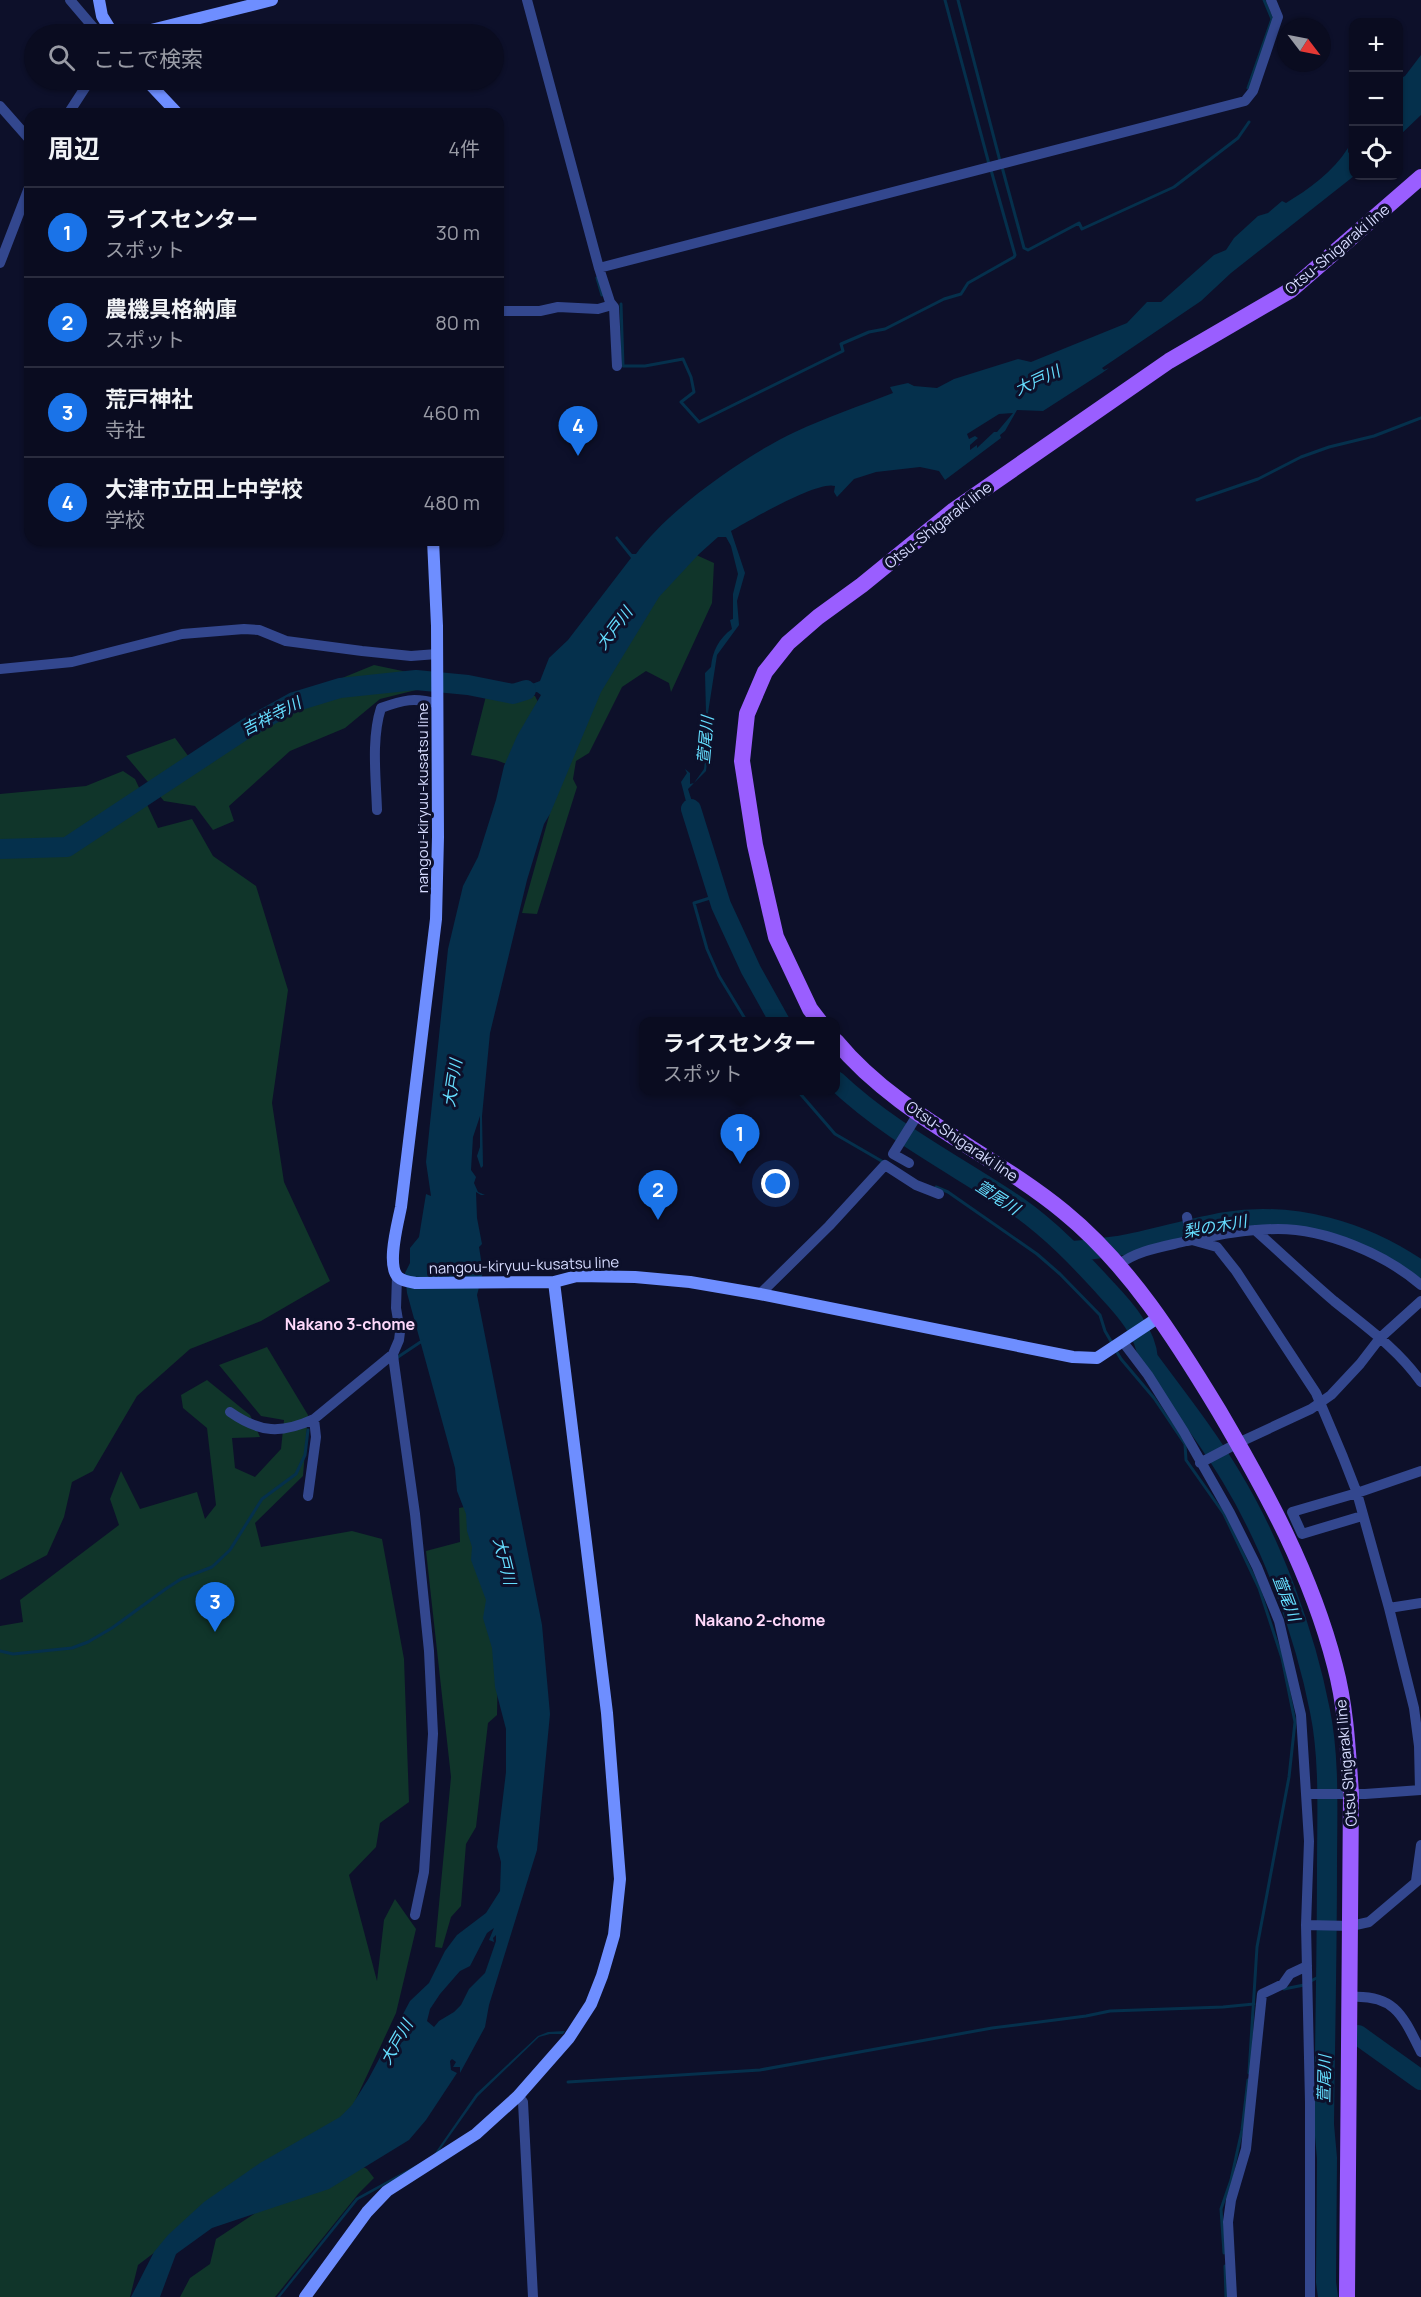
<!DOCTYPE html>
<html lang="ja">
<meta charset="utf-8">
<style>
:root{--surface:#0a0c20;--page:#131529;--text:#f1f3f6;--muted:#999ba5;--line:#2a2c3e;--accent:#1a73e8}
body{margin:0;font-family:Manrope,"Noto Sans JP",sans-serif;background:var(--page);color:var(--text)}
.controls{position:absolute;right:18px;top:18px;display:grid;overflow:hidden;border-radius:12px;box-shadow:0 2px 4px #0004}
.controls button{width:54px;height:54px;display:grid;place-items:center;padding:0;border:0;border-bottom:2px solid var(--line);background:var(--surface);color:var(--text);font:30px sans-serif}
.compass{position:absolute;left:1277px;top:18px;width:54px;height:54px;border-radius:50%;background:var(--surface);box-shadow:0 2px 4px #0004;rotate:122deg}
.you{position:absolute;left:776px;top:1184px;width:21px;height:21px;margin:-15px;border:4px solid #fff;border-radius:50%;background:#1a73e8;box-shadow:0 0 0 9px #1a73e833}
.badge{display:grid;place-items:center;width:39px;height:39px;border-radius:50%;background:var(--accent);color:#fff;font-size:20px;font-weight:700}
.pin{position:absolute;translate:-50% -50px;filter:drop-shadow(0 2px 3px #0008)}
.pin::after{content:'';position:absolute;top:32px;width:21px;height:18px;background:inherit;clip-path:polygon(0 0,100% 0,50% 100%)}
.popup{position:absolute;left:639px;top:1017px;width:201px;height:78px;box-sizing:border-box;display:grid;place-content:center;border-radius:12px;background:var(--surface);filter:drop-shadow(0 2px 4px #0005);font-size:20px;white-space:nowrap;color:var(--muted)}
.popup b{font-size:22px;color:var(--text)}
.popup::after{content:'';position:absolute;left:50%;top:100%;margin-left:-12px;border:12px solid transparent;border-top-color:var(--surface)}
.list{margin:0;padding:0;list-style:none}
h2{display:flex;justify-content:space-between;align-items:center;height:78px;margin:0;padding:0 24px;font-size:26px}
h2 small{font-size:20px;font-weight:400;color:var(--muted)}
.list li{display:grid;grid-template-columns:39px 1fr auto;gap:18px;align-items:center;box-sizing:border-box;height:90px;padding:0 24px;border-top:2px solid var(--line)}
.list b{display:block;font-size:22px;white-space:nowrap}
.list p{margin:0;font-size:20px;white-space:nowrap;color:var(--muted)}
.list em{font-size:20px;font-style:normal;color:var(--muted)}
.icon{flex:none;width:33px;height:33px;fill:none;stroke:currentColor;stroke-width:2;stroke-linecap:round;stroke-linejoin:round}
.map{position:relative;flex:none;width:1421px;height:2297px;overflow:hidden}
.search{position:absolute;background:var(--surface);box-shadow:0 2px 4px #0004;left:24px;top:24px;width:480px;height:66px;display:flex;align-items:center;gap:15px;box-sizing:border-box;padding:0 21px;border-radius:33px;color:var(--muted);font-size:22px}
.panel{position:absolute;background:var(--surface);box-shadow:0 2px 4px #0004;left:24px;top:108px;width:480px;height:438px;border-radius:18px}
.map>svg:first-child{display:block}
.green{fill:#10352a}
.water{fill:#05304c;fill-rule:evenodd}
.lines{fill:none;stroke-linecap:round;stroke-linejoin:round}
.stream{stroke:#05304c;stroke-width:3}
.river{stroke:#05304c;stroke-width:20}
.street{stroke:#33478e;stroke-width:10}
.secondary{stroke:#6e8eff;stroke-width:12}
.primary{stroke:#9a5eff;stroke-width:16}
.labels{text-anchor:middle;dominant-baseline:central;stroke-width:6;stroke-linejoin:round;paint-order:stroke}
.street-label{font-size:15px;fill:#d7dcff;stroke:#0d102a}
.water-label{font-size:16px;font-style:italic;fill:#65deff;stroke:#0d102a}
.neighbourhood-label{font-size:16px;font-weight:bold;fill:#ffd9fb;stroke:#0d102a}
</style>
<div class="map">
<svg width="1421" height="2297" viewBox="0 0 1421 2297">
<rect width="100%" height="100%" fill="#0d102a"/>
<path class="green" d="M 694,554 L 714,563 L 712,603 L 671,692 L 669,683 L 646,671 L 622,687 L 589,753 L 576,761 L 573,779 L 577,787 L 537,914 L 522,913 L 558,784 L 598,691 L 657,595 Z
M 374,665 L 412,673 L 416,690 L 380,699 L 345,728 L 290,751 L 229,806 L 234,821 L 213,830 L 195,806 L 164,801 L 126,756 L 175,738 L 197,768 L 293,698 Z
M 504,689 L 535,696 L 541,708 L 509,765 L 496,760 L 471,755 L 486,696 Z
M 123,771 L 135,779 L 158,828 L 192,819 L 213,856 L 256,886 L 288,990 L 272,1103 L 284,1182 L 330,1281 L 261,1321 L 190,1349 L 137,1396 L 93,1471 L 72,1482 L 64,1517 L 47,1555 L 0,1580 L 0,794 L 86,786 Z
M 267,1347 L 308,1415 L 303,1476 L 255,1523 L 261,1547 L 352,1531 L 382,1539 L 404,1659 L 409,1802 L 380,1823 L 376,1847 L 349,1875 L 377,1981 L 384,1920 L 395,1899 L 416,1929 L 396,2013 L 349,2114 L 279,2158 L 138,2265 L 130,2297 L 0,2297 L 0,1626 L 23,1622 L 20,1600 L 119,1525 L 110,1499 L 121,1471 L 140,1509 L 197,1492 L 205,1519 L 216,1505 L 207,1428 L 183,1408 L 181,1395 L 207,1380 L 250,1415 L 260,1437 L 232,1438 L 235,1468 L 255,1477 L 281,1449 L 284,1420 L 261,1416 L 219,1365 Z
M 470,1506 L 498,1666 L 497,1715 L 488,1723 L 476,1827 L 466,1844 L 461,1906 L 451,1917 L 442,1948 L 435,1947 L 451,1777 L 426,1551 L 460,1542 L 459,1508 Z
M 357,2164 L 367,2169 L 374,2178 L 359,2193 L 275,2297 L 180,2297 L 190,2278 L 210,2264 L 216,2239 L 254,2214 L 266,2200 Z"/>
<path class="water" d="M 1421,55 L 1421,115 L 1399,136 L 1399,79 L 1405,76 Z
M 1348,148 L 1348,153 L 1353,148 L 1354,176 L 1231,273 L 1201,301 L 1102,368 L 1104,370 L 1109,368 L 1102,373 L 1043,411 L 1017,410 L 1005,431 L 1000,435 L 1001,438 L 945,480 L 939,471 L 920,467 L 876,472 L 854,479 L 837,497 L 834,492 L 835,486 C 818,480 749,521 731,531 L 745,573 L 737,601 L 739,625 L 717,655 L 708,713 L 711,723 L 706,771 L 688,789 L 704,839 L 693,829 L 681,782 L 687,773 L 685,769 L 690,773 L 690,784 L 694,783 L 704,769 L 709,724 L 706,713 L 705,673 L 711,667 C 712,652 719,638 732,629 L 730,620 L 733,619 L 733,594 L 738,574 L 731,546 L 726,537 L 718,537 L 699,554 L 659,597 L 601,692 L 550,814 L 544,824 L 527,880 L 490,1033 L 482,1116 L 483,1166 L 481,1168 L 477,1156 L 480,1147 L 480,1116 L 473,1137 L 471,1170 L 476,1177 L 474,1183 L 478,1192 L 485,1195 L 481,1195 L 476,1192 L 477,1218 L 482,1244 L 479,1247 L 483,1272 L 477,1295 L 542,1625 L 550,1714 L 537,1850 L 489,2005 L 485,2027 L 460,2073 L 460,2067 L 453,2067 L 456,2062 L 452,2059 L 450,2061 L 451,2070 L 457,2073 L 426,2120 L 409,2140 L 329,2189 L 212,2228 L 176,2254 L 160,2297 L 131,2297 L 154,2252 L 168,2235 L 204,2202 L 260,2163 L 340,2117 L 352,2105 L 369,2078 L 410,2001 L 429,1983 L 445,1951 L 457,1935 L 486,1913 L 500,1891 L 501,1862 L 497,1847 L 506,1772 L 506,1729 L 495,1687 L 492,1648 L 483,1618 L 486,1600 L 471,1560 L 472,1547 L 467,1531 L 466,1514 L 457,1491 L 455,1468 L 407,1293 L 405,1273 L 410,1263 L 410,1248 L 419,1237 L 426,1194 L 431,1196 L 426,1162 L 448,949 L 463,886 L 478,857 L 496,800 L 504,766 L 517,736 L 541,695 L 537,692 L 512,695 L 499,692 L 516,690 L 540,681 L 549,658 L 568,640 L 631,558 L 615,538 L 617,536 L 632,554 L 636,554 C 669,509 744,456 795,432 C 827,417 860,406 893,393 L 890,387 L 908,383 L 914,386 L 937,388 L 954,379 L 1018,359 L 1031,362 L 1127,323 L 1147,302 L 1161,302 L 1214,255 L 1226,250 L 1234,238 L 1258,216 L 1268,213 L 1282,201 L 1286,203 C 1309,189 1333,172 1348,148 ZM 1013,413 L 997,432 L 994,432 L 977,448 L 977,445 L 970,450 L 970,445 L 978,438 L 975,436 L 969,439 L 967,434 L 999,414 ZM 494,1928 L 489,1940 L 494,1942 L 493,1938 L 496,1935 L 496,1941 L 485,1973 L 469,1989 L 461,2005 L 454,2012 L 439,2021 L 434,2027 L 427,2021 L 430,2009 L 440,1994 L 460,1971 L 470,1966 L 487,1933 Z
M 565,2031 L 563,2034 L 550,2034 L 539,2037 L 478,2096 L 434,2158 L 358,2200 L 280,2297 L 277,2297 L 356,2198 L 433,2156 L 476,2094 L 538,2036 L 548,2032 Z"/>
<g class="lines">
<path class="stream" d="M 945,0 L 989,164
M 958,0 L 1000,161
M 1248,88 L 1272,19 L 1264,0
M 1002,167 L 1024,248 L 1028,250 L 1079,223 L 1082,229 L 1174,187 L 1238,138 L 1249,122
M 597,278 L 602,295
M 621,304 L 623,366 L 645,366 L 683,359 L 691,377 L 694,392 L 681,402 L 699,422 L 843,351 L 841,344 L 869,332 L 885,329 L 944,299 L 961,294 L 968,283 L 1014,257 L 1015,255 L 991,170
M 1197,500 L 1258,479 L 1301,457 L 1329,447 L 1374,436 L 1421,418
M 717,893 L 710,898 L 694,903 L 707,949 L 719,976 L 747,1022
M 797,1090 L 835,1134 L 885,1163
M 936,1187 L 948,1192 L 1037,1254 L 1060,1274 L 1100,1315 L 1105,1331 L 1112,1343
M 1115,1349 L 1121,1359 L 1154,1398 L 1185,1444 L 1186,1460 L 1224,1514 L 1243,1554 L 1259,1588 L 1282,1658 L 1295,1722 L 1289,1777 L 1257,1947 L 1249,2073
M 395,1359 L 422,1341
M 0,1651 L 13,1654 L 72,1648 L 88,1642 L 112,1628 L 167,1588 L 181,1579 L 212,1567 L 230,1550 L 262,1499 L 296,1474 L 305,1455 L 308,1430
M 1309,1982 L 1326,1973
M 1284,1989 L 1304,1985
M 568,2082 L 760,2070 L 992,2028 L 1086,2016 L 1110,2011 L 1223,2007 L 1254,2004
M 1224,2253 L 1221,2209 L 1231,2180 L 1242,2130 L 1248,2080
M 1225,2266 L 1226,2297"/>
<path class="river" d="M 691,809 L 721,905 L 751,970 L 780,1022
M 0,849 L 67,847 L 247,728 L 294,702 L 340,688 L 416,680 L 468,685 L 513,694 L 526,690
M 836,1081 C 890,1132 956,1165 1017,1206 C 1051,1230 1079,1259 1107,1290 C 1125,1309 1146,1333 1148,1359 C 1177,1398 1207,1436 1232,1478 C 1273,1546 1305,1634 1320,1711 C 1330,1760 1327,1816 1327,1865 C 1327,1952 1325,2038 1324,2125 L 1327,2158 L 1326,2282 L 1328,2297
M 1072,1251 C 1087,1250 1103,1248 1118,1246 C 1154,1240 1189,1228 1225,1222 C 1294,1211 1364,1231 1421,1271
M 1358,2035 L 1421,2080"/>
<path class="street" d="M 70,0 L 99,34
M 527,0 L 599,268 L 610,302 L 614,307 L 617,366
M 0,106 L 30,140
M 68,114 L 90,80
M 0,263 L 30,185
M 599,268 L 1245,101 L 1253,91 L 1278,17 L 1271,0
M 498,311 L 540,311 L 558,307 L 598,309 L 612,305
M 0,669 L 72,662 L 182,634 L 244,629 L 259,630 L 286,641 L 362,651 L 411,656 L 437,654
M 377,810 C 376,778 371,739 381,708 C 403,700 414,697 438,704
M 909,1163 L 893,1154 L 918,1114
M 1187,1217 L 1191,1240
M 1255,1230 C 1282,1254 1307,1278 1334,1301 C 1365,1326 1398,1349 1421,1382
M 1192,1240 L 1217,1247 L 1236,1271 L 1316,1393 L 1343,1457 L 1357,1493 L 1389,1608 L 1414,1708 L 1419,1746 L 1420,1790
M 1118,1265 C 1138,1250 1162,1247 1187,1241 C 1217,1235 1247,1229 1278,1229 C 1326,1229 1385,1254 1421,1285
M 397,1276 L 396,1308 L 400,1332 L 399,1340 L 393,1354 L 394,1363 L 415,1514 L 429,1651 L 433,1734 L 424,1872 L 415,1915
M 760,1294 L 829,1226 L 885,1165 L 916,1185 L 939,1194
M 1123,1342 L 1148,1375 L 1184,1432 L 1230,1513 L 1257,1567 L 1279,1621 L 1301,1715 L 1309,1841 L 1306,1925 L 1310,2102 L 1310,2297
M 230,1412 C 260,1433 281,1434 314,1419
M 1200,1463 L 1238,1443 L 1311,1409 L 1331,1395 L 1360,1364 L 1380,1338 L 1421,1301
M 308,1496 L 316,1437 L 314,1419 L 393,1354
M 1362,1516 L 1302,1534 L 1292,1512 L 1357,1493 L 1421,1471
M 1389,1608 L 1421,1603
M 1306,1794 L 1365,1794 L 1421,1790
M 1416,1881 L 1421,1845
M 1306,1925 L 1351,1926 L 1369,1922 L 1421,1878
M 1350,1997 C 1395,1994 1403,2016 1421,2052
M 518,2096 L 523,2102 L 533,2297
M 1232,2297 L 1228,2222 L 1231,2200 L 1246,2149 L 1262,1994 L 1283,1984 L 1290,1974 L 1307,1966"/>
<path class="secondary" d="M 99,0 L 102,16 L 113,34
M 135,34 L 272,0
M 146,80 L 178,114
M 433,540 L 437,626 L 438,837 L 436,919 L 401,1207 C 398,1223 386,1265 398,1277 C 402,1281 410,1282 416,1283 L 554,1282 L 577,1276 L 635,1277 L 690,1282 L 760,1294 L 1073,1357 L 1097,1358 L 1159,1317
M 305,2297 L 367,2212 L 387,2191 L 476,2134 L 518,2096 L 569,2038 L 591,2004 L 602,1976 L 614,1935 L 620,1879 L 607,1713 L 554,1282"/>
<path class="primary" d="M 820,1022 L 810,1009 L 776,937 L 755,845 L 742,761 L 747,714 L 765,672 L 788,643 L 818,617 L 862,585 L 954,510 L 1169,361 L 1291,290 L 1421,177
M 836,1041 C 897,1115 991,1152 1064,1212 C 1129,1265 1176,1340 1219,1411 C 1267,1493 1311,1573 1335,1666 C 1346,1707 1348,1751 1351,1794 L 1347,2297"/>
</g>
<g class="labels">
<g class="street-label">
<text transform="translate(1337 249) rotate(-40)">Otsu-Shigaraki line</text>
<text transform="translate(938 525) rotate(-38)">Otsu-Shigaraki line</text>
<text transform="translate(422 798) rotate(-90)">nangou-kiryuu-kusatsu line</text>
<text transform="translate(962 1141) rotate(34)">Otsu-Shigaraki line</text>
<text transform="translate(524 1265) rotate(-2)">nangou-kiryuu-kusatsu line</text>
<text transform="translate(1346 1763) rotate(-95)">Otsu Shigaraki line</text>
</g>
<g class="water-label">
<text transform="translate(1037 380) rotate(-25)">大戸川</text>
<text transform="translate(614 628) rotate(-53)">大戸川</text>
<text transform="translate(271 716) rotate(-27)">吉祥寺川</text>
<text transform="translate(705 740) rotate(-85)">萱尾川</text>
<text transform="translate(452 1083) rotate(-81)">大戸川</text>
<text transform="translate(998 1197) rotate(33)">萱尾川</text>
<text transform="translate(1215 1226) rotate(-10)">梨の木川</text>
<text transform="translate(505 1561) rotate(76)">大戸川</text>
<text transform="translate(1287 1598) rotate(69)">萱尾川</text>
<text transform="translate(396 2042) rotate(-60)">大戸川</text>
<text transform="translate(1324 2079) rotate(-89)">萱尾川</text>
</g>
<g class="neighbourhood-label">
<text x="350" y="1324">Nakano 3-chome</text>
<text x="760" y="1620">Nakano 2-chome</text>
</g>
</g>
</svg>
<div class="controls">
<button>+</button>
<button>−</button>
<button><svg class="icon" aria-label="locate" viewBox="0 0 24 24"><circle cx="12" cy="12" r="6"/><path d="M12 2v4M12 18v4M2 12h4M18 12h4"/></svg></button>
</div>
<svg class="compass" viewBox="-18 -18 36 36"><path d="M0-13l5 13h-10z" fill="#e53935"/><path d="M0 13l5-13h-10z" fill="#999ba5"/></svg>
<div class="you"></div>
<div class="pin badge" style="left:740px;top:1164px">1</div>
<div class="popup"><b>ライスセンター</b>スポット</div>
<div class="pin badge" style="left:658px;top:1220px">2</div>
<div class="pin badge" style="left:215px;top:1632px">3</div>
<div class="pin badge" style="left:578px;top:456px">4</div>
<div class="search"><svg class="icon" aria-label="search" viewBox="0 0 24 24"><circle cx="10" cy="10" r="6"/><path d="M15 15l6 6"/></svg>ここで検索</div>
<section class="panel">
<h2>周辺<small>4件</small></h2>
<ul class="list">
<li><span class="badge">1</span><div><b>ライスセンター</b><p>スポット</p></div><em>30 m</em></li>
<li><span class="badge">2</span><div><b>農機具格納庫</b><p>スポット</p></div><em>80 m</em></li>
<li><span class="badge">3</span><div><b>荒戸神社</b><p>寺社</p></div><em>460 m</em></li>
<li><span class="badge">4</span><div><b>大津市立田上中学校</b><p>学校</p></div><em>480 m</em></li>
</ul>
</section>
</div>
